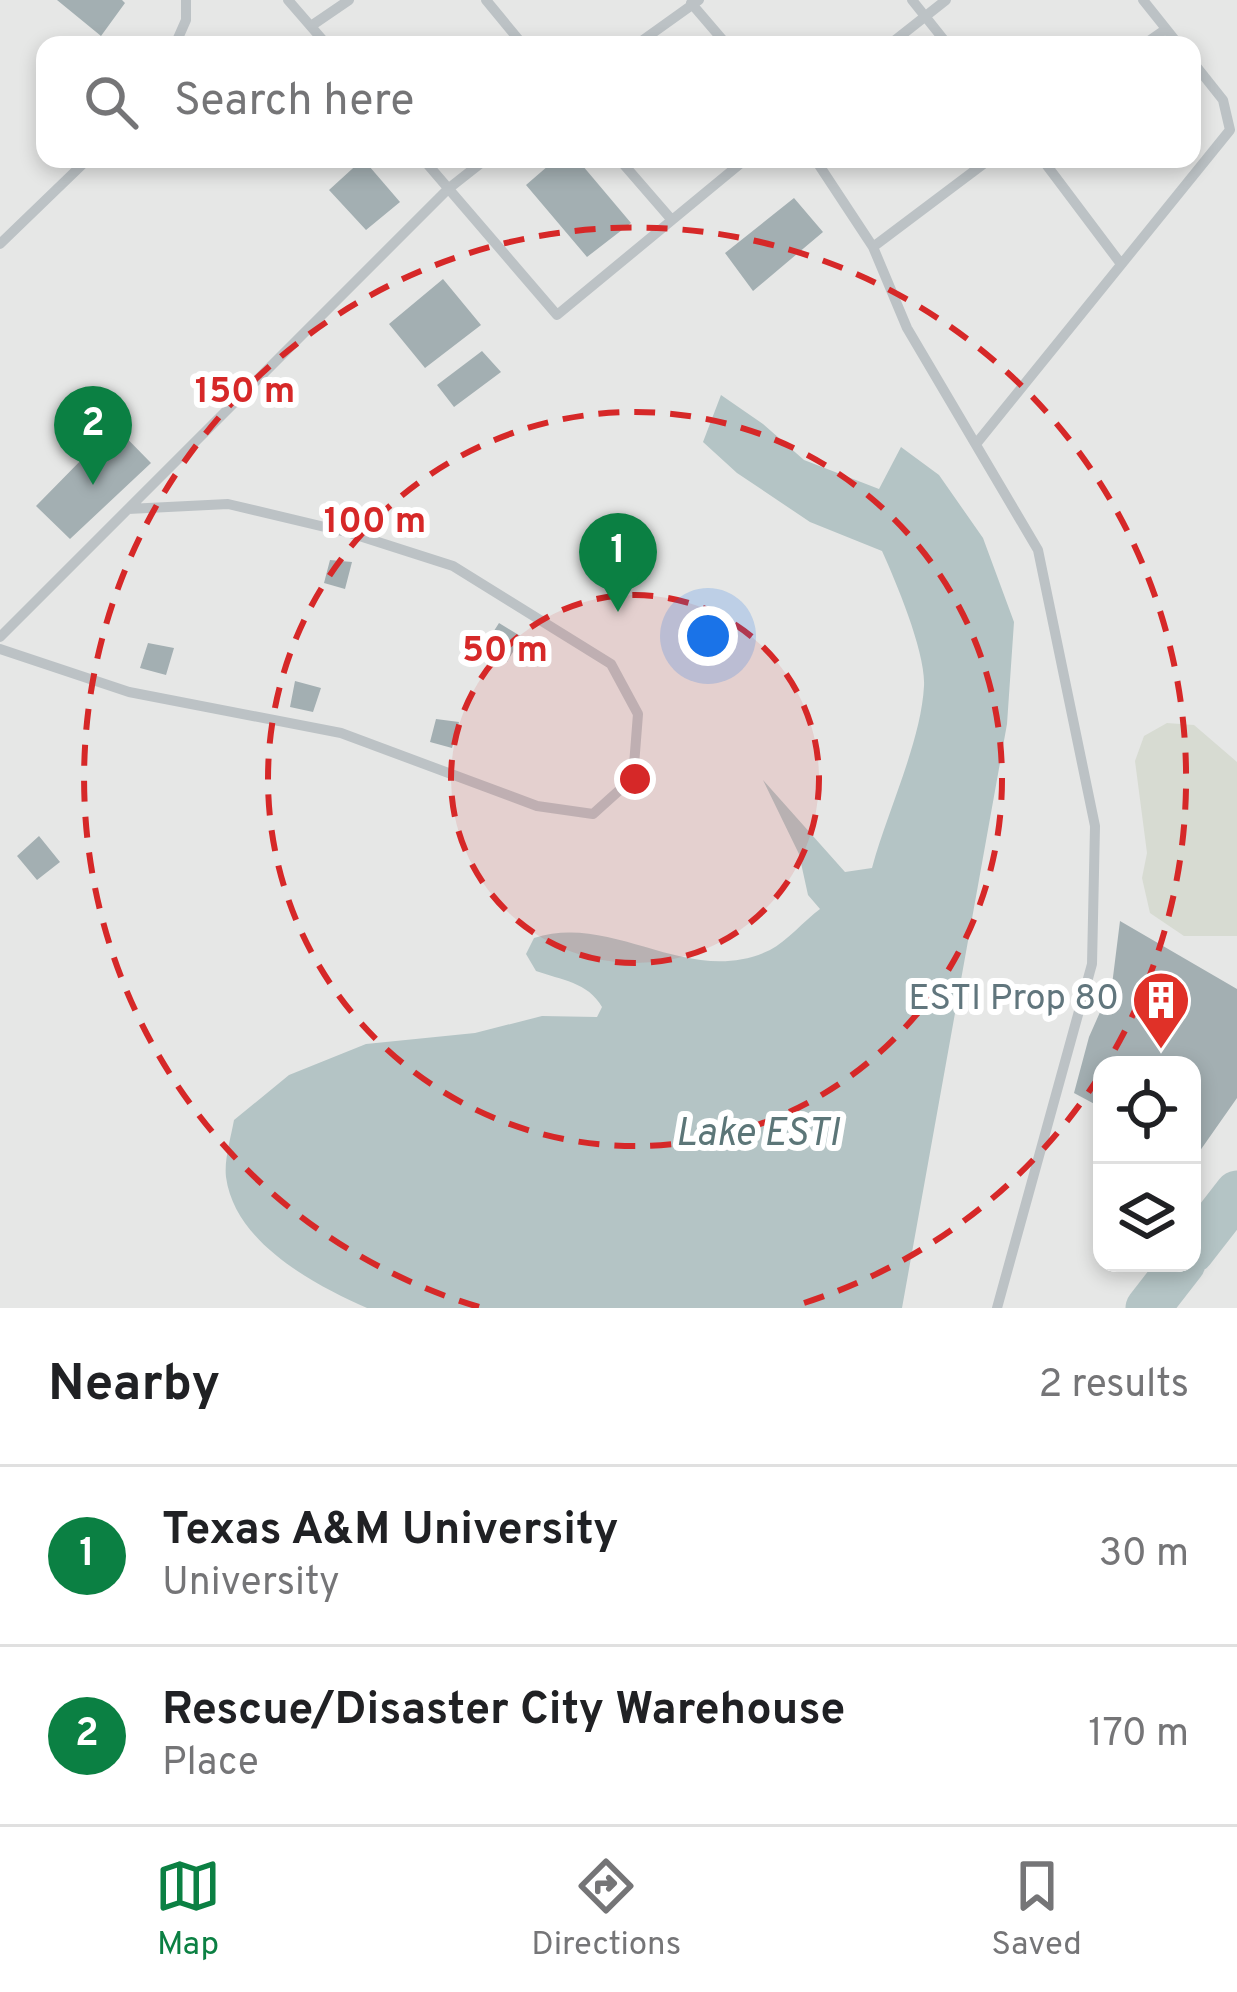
<!DOCTYPE html>
<style>
:root{--surface:#fff;--page:#f2f2f2;--text:#202124;--muted:#757577;--line:#e0e0e0;--accent:#0b8043}
body{margin:0;font-family:Overpass,sans-serif;background:var(--page);color:var(--text)}
.controls{position:absolute;right:36px;bottom:36px;display:grid;overflow:hidden;border-radius:24px;box-shadow:0 6px 18px #0003}
.controls button{width:108px;height:108px;display:grid;place-items:center;padding:0;border:0;border-bottom:3px solid var(--line);background:var(--surface);color:var(--text);font:60px sans-serif}
.you{position:absolute;left:708px;top:636px;width:42px;height:42px;margin:-30px;border:9px solid #fff;border-radius:50%;background:#1a73e8;box-shadow:0 0 0 18px #1a73e833}
.badge{display:grid;place-items:center;width:78px;height:78px;border-radius:50%;background:var(--accent);color:#fff;font-size:39px;font-weight:700}
.pin{position:absolute;translate:-50% -99px;filter:drop-shadow(0 3px 6px #0008)}
.pin::after{content:'';position:absolute;top:63px;width:42px;height:36px;background:inherit;clip-path:polygon(0 0,100% 0,50% 100%)}
.list{margin:0;padding:0;list-style:none}
h2{display:flex;justify-content:space-between;align-items:center;height:156px;margin:0;padding:0 48px;font-size:51px}
h2 small{font-size:39px;font-weight:400;color:var(--muted)}
.list li{display:grid;grid-template-columns:78px 1fr auto;gap:36px;align-items:center;box-sizing:border-box;height:180px;padding:0 48px;border-top:3px solid var(--line)}
.list b{display:block;font-size:45px;white-space:nowrap}
.list p{margin:0;font-size:39px;white-space:nowrap;color:var(--muted)}
.list em{font-size:39px;font-style:normal;color:var(--muted)}
.icon{flex:none;width:66px;height:66px;fill:none;stroke:currentColor;stroke-width:2;stroke-linecap:round;stroke-linejoin:round}
.map{position:relative;flex:none;width:1237px;height:1308px;overflow:hidden}
.search{position:absolute;background:var(--surface);box-shadow:0 6px 18px #0003;left:36px;right:36px;top:36px;height:132px;display:flex;align-items:center;gap:30px;box-sizing:border-box;padding:0 42px;border-radius:24px;color:var(--muted);font-size:45px}
.sheet{height:516px;background:var(--surface)}
nav{display:flex;justify-content:space-around;align-items:center;box-sizing:border-box;height:168px;border-top:3px solid var(--line);background:var(--surface);font-size:33px;color:var(--muted)}
nav a{display:grid;justify-items:center;gap:6px}
nav .on{color:var(--accent)}
.map>svg:first-child{display:block}
.built{fill:#e6e7e6;fill-rule:evenodd}
.green{fill:#d7dbd2}
.water{fill:#b4c4c5}
.lines{fill:none;stroke-linecap:round;stroke-linejoin:round}
.river{stroke:#b4c4c5;stroke-width:45}
.building{fill:#a3afb2}
.lane{stroke:#bcc2c5;stroke-width:10}
.ring{fill:none;stroke:#d62828;stroke-width:6;stroke-dasharray:21 15}
.labels{text-anchor:middle;dominant-baseline:central;stroke-width:12;stroke-linejoin:round;paint-order:stroke}
.poi-label{font-size:36px;fill:#61767d;stroke:#fff;text-anchor:end}
.water-label{font-size:39px;font-style:italic;fill:#5c7678;stroke:#fff}
.centre{fill:#d62828;stroke:#fff;stroke-width:6}
.ring-label{font-size:36px;text-anchor:middle;font-weight:bold;fill:#d62828;stroke:#fff;stroke-width:12;stroke-linejoin:round;paint-order:stroke}
</style>
<div class="map">
<svg width="1237" height="1308" viewBox="0 0 1237 1308">
<rect width="100%" height="100%" fill="#f6f5f2"/>
<path class="built" d="M 0,0 L 1237,0 L 1237,1308 L 0,1308 ZM 45,45 L 1192,45 L 1192,159 L 45,159 ZM 1102,1065 L 1192,1065 L 1192,1263 L 1102,1263 Z"/>
<path class="green" d="M 1167,723 L 1194,725 L 1237,762 L 1237,936 L 1184,936 L 1150,913 L 1142,878 L 1147,853 L 1135,761 L 1144,736 Z"/>
<path class="water" d="M 721,395 L 763,424 L 804,460 L 879,489 L 901,447 L 939,475 L 983,538 L 1014,622 L 1007,724 L 902,1308 L 367,1308 C 313,1284 235,1243 226,1177 C 224,1160 231,1137 234,1120 L 289,1075 L 366,1044 L 475,1033 L 542,1016 L 597,1017 L 602,1007 C 588,982 561,980 536,971 L 526,954 L 534,938 C 614,912 689,989 770,950 C 787,941 804,921 820,909 L 808,895 L 799,854 L 763,780 L 845,872 L 872,868 C 887,812 921,742 924,686 C 926,653 896,582 882,551 L 810,522 L 737,473 L 703,442 Z"/>
<g class="lines">
<path class="river" d="M 1192,1251 L 1237,1193
M 1148,1308 L 1183,1263"/>
</g>
<path class="building" d="M 57,0 L 122,0 L 125,3 L 101,36 Z
M 363,159 L 400,202 L 366,230 L 329,190 Z
M 556,159 L 577,159 L 631,223 L 587,257 L 526,185 Z
M 794,198 L 823,232 L 753,291 L 725,253 Z
M 443,279 L 481,325 L 425,368 L 389,324 Z
M 482,351 L 501,372 L 454,407 L 437,385 Z
M 106,417 L 151,463 L 70,539 L 36,506 L 91,450 L 83,439 Z
M 330,560 L 352,562 L 345,589 L 324,583 Z
M 499,623 L 522,637 L 507,662 L 485,645 Z
M 148,643 L 174,648 L 166,675 L 140,668 Z
M 295,681 L 321,688 L 313,712 L 290,707 Z
M 436,719 L 459,722 L 452,748 L 430,742 Z
M 39,836 L 60,862 L 37,880 L 17,856 Z
M 1120,921 L 1237,989 L 1237,1098 L 1197,1155 L 1192,1153 L 1192,1065 L 1102,1065 L 1102,1108 L 1074,1093 L 1089,1037 L 1112,985 Z"/>
<g class="lines">
<path class="lane" d="M 288,0 L 327,45
M 486,0 L 523,45
M 912,0 L 948,45
M 1143,0 L 1179,45
M 691,3 L 727,45
M 311,26 L 349,0
M 175,45 L 186,20 L 186,0
M 636,45 L 699,0
M 889,45 L 946,0
M 1143,45 L 1166,29
M 423,159 L 557,315 L 746,159
M 619,159 L 671,219
M 815,159 L 873,247 L 907,328 L 1038,550 L 1095,826 L 1092,964 L 997,1308
M 1042,159 L 1121,264
M 0,244 L 88,159
M 873,247 L 990,159
M 976,444 L 1230,130 L 1223,100 L 1192,61
M 0,637 L 448,189 L 486,159
M 0,649 L 129,692 L 341,733 L 537,806 L 593,814 L 633,778 L 638,714 L 611,664 L 453,566 L 350,533 L 228,504 L 128,509"/>
</g>
<circle cx="635" cy="779" r="184" fill="#d62828" fill-opacity=".12"/>
<g class="ring">
<circle cx="635" cy="779" r="184"/>
<circle cx="635" cy="779" r="367"/>
<path d="M1100 1075A551 551 0 0 1 791 1307M479 1307A551 551 0 1 1 1107 1063"/>
</g>
<defs>
<symbol id="building-pin" viewBox="-11 -11 22 30"><path d="M0 17L-7.5 6A9.5 9.5 0 1 1 7.5 6Z" fill="#e03128" stroke="#fff"/><path d="M-4-6H4V6H1V3H-1V6H-4ZM-2.5-4.3h1.7v1.8h-1.7ZM.8-4.3h1.7v1.8H.8ZM-2.5-1h1.7V.8h-1.7ZM.8-1h1.7V.8H.8Z" fill="#fff"/></symbol>
</defs>
<g fill-rule="evenodd">
<use href="#building-pin" x="1128" y="967" width="66" height="90"/>
</g>
<g class="labels">
<g class="poi-label">
<text x="1119" y="1000">ESTI Prop 80</text>
</g>
<g class="water-label">
<text x="757" y="1135">Lake ESTI</text>
</g>
</g>
<circle cx="635" cy="779" r="18" class="centre"/>
<g class="ring-label">
<text x="245" y="402">150 m</text>
<text x="375" y="532">100 m</text>
<text x="505" y="661">50 m</text>
</g>
</svg>
<div class="controls">
<button><svg class="icon" aria-label="locate" viewBox="0 0 24 24"><circle cx="12" cy="12" r="6"/><path d="M12 2v4M12 18v4M2 12h4M18 12h4"/></svg></button>
<button><svg class="icon" aria-label="layers" viewBox="0 0 24 24"><path d="M12 4l9 5-9 5-9-5zM3 14l9 5 9-5"/></svg></button>
</div>
<div class="you"></div>
<div class="pin badge" style="left:618px;top:612px">1</div>
<div class="pin badge" style="left:93px;top:485px">2</div>
<div class="search"><svg class="icon" aria-label="search" viewBox="0 0 24 24"><circle cx="10" cy="10" r="6"/><path d="M15 15l6 6"/></svg>Search here</div>
</div>
<section class="sheet">
<h2>Nearby<small>2 results</small></h2>
<ul class="list">
<li><span class="badge">1</span><div><b>Texas A&amp;M University</b><p>University</p></div><em>30 m</em></li>
<li><span class="badge">2</span><div><b>Rescue/Disaster City Warehouse</b><p>Place</p></div><em>170 m</em></li>
</ul>
</section>
<nav>
<a class="on"><svg class="icon" aria-label="map" viewBox="0 0 24 24"><path d="M3 6l6-2 6 2 6-2v14l-6 2-6-2-6 2zM9 4v14M15 6v14"/></svg>Map</a>
<a><svg class="icon" aria-label="directions" viewBox="0 0 24 24"><path d="M12 3l9 9-9 9-9-9zM9 14v-3h6M13 9l2 2-2 2"/></svg>Directions</a>
<a><svg class="icon" aria-label="saved" viewBox="0 0 24 24"><path d="M7 4h10v16l-5-4-5 4z"/></svg>Saved</a>
</nav>
